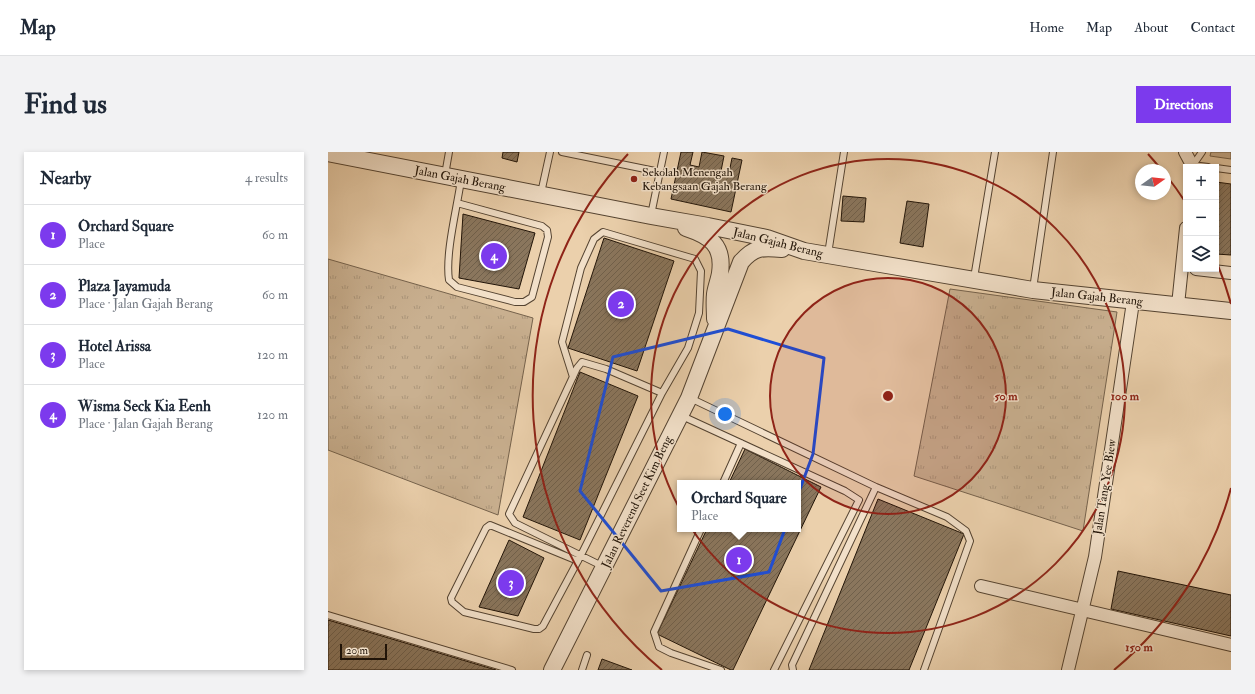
<!DOCTYPE html>
<meta charset="utf-8">
<style>
:root{--surface:#fff;--page:#f2f2f3;--text:#1f2937;--muted:#747a83;--line:#e0e1e3;--accent:#7c3aed}
body{margin:0;font-family:"IM FELL Double Pica",serif;background:var(--page);color:var(--text)}
.controls{position:absolute;right:12px;top:12px;display:grid;overflow:hidden;border-radius:0px;box-shadow:0 2px 6px #0003}
.controls button{width:36px;height:36px;display:grid;place-items:center;padding:0;border:0;border-bottom:1px solid var(--line);background:var(--surface);color:var(--text);font:20px sans-serif}
.compass{position:absolute;left:807px;top:12px;width:36px;height:36px;border-radius:50%;background:var(--surface);box-shadow:0 2px 6px #0003;rotate:75deg}
.scale{position:absolute;left:12px;bottom:10px;width:47px;box-sizing:border-box;padding-left:4px;border:2px solid #211408;border-top:0;font-size:11px;line-height:14px;white-space:nowrap;color:#211408;-webkit-text-stroke:3px #f2e0c9;paint-order:stroke}
.you{position:absolute;left:397px;top:262px;width:14px;height:14px;margin:-10px;border:3px solid #fff;border-radius:50%;background:#1a73e8;box-shadow:0 0 0 6px #1a73e833}
.badge{display:grid;place-items:center;width:26px;height:26px;border-radius:50%;background:var(--accent);color:#fff;font-size:13px;font-weight:700}
.pin{position:absolute;translate:-50% -50%;border:2px solid #fff;box-shadow:0 1px 4px #0006}
.popup{position:absolute;left:349px;top:328px;width:124px;height:52px;box-sizing:border-box;display:grid;place-content:center;border-radius:0px;background:var(--surface);filter:drop-shadow(0 1px 3px #0005);font-size:13px;white-space:nowrap;color:var(--muted)}
.popup b{font-size:15px;color:var(--text)}
.popup::after{content:'';position:absolute;left:50%;top:100%;margin-left:-8px;border:8px solid transparent;border-top-color:var(--surface)}
.list{margin:0;padding:0;list-style:none}
h2{display:flex;justify-content:space-between;align-items:center;height:52px;margin:0;padding:0 16px;font-size:17px}
h2 small{font-size:13px;font-weight:400;color:var(--muted)}
.list li{display:grid;grid-template-columns:26px 1fr auto;gap:12px;align-items:center;box-sizing:border-box;height:60px;padding:0 16px;border-top:1px solid var(--line)}
.list b{display:block;font-size:15px;white-space:nowrap}
.list p{margin:0;font-size:13px;white-space:nowrap;color:var(--muted)}
.list em{font-size:13px;font-style:normal;color:var(--muted)}
.icon{flex:none;width:22px;height:22px;fill:none;stroke:currentColor;stroke-width:2;stroke-linecap:round;stroke-linejoin:round}
.map{position:relative;flex:none;width:903px;height:518px;overflow:hidden;border-radius:0px}
header{display:flex;align-items:center;gap:24px;box-sizing:border-box;height:56px;padding:0 20px;background:var(--surface);border-bottom:1px solid var(--line)}
header strong{font-size:19px}
nav{display:flex;gap:22px;margin-inline-start:auto;font-size:14px}
.intro{display:flex;align-items:center;justify-content:space-between;box-sizing:border-box;height:96px;padding:0 24px}
h1{margin:0;font-size:28px}
.button{padding:10px 18px;border-radius:0px;background:var(--accent);color:#fff;font-size:14px;font-weight:700}
main{display:flex;gap:24px;padding:0 24px}
aside{flex:1;background:var(--surface);border-radius:0px;box-shadow:0 2px 6px #0003}
.map>svg:first-child{display:block}
.grass{fill:url(#grass-tufts);stroke:#75624c}
.park{fill:#c9b090;stroke:#75624c}
.building{fill:url(#building-hatch);stroke:#211408}
.lines{fill:none;stroke-linecap:round;stroke-linejoin:round}
.service-casing{stroke:#544331;stroke-width:8}
.minor-casing{stroke:#544331;stroke-width:14}
.tertiary-casing{stroke:#544331;stroke-width:18}
.service{stroke:#f2e0c9;stroke-width:6}
.minor{stroke:#f2e0c9;stroke-width:12}
.tertiary{stroke:#f2e0c9;stroke-width:16}
.marked{fill:none;stroke:#1d4ed8;stroke-width:3;stroke-linejoin:round}
.ring{fill:none;stroke:#8f2418;stroke-width:2}
.poi-dot{fill:#8f2418;stroke:#f2e0c9;stroke-width:1.5}
.labels{text-anchor:middle;dominant-baseline:central;stroke-width:3;stroke-linejoin:round;paint-order:stroke}
.poi-label{font-size:12px;fill:#211408;stroke:#f2e0c9;text-anchor:start}
.street-label{font-size:12px;fill:#211408;stroke:#f2e0c9}
.centre{fill:#8f2418;stroke:#f2e0c9;stroke-width:2}
.ring-label{font-size:12px;text-anchor:middle;font-weight:bold;fill:#8f2418;stroke:#f2e0c9;stroke-width:3;stroke-linejoin:round;paint-order:stroke}
</style>
<header>
<strong>Map</strong>
<nav><a>Home</a><a>Map</a><a>About</a><a>Contact</a></nav>
</header>
<div class="intro"><h1>Find us</h1><a class="button">Directions</a></div>
<main>
<aside>
<h2>Nearby<small>4 results</small></h2>
<ul class="list">
<li><span class="badge">1</span><div><b>Orchard Square</b><p>Place</p></div><em>60 m</em></li>
<li><span class="badge">2</span><div><b>Plaza Jayamuda</b><p>Place · Jalan Gajah Berang</p></div><em>60 m</em></li>
<li><span class="badge">3</span><div><b>Hotel Arissa</b><p>Place</p></div><em>120 m</em></li>
<li><span class="badge">4</span><div><b>Wisma Seck Kia Eenh</b><p>Place · Jalan Gajah Berang</p></div><em>120 m</em></li>
</ul>
</aside>
<div class="map">
<svg width="903" height="518" viewBox="0 0 903 518">
<defs>
<pattern id="grass-tufts" width="24" height="20" patternUnits="userSpaceOnUse"><rect width="24" height="20" fill="#c9b090"/><path d="M3 7l-1-3M5 7V3M7 7l1-3M15 17l-1-3M17 17v-4M19 17l1-3" fill="none" stroke="#ac967b"/></pattern>
<pattern id="building-hatch" width="6" height="6" patternUnits="userSpaceOnUse"><rect width="6" height="6" fill="#8a765d"/><path d="M-1 1l2-2M0 6l6-6M5 7l2-2" fill="none" stroke="#70604b"/></pattern>
</defs>
<rect width="100%" height="100%" fill="#ebd0ac"/>
<filter id="stains"><feTurbulence type="fractalNoise" baseFrequency=".005" numOctaves="4"/><feColorMatrix values="0 0 0 0 .2 0 0 0 0 .09 0 0 0 0 .02 0 0 0 .5 -.17"/></filter>
<radialGradient id="worn" r=".72"><stop offset=".6" stop-color="#630" stop-opacity="0"/><stop offset="1" stop-color="#630" stop-opacity=".3"/></radialGradient>
<path class="grass" d="M 0,107 L 205,166 L 170,363 L 0,298 Z
M 622,137 L 789,160 L 755,379 L 586,324 Z"/>
<path class="park" d="M 883,0 L 903,0 L 903,7 L 882,4 Z"/>
<path class="building" d="M 175,0 L 191,0 L 189,10 L 174,6 Z
M 353,0 L 365,0 L 362,13 L 371,15 L 374,0 L 396,4 L 393,19 L 401,21 L 404,6 L 414,8 L 403,60 L 343,47 Z
M 888,30 L 903,32 L 903,103 L 888,102 Z
M 515,44 L 538,46 L 536,70 L 513,69 Z
M 579,49 L 601,52 L 595,95 L 572,91 Z
M 135,62 L 207,81 L 191,137 L 131,126 Z
M 276,86 L 346,109 L 309,219 L 240,196 Z
M 252,220 L 310,244 L 252,388 L 195,365 Z
M 417,297 L 493,335 L 405,518 L 403,518 L 329,482 L 379,377 L 470,377 L 470,331 L 401,331 Z
M 550,347 L 636,382 L 581,518 L 481,518 Z
M 181,388 L 216,406 L 190,464 L 151,455 Z
M 790,419 L 903,443 L 903,484 L 783,457 Z
M 0,468 L 168,518 L 0,518 Z
M 274,507 L 304,518 L 270,518 Z"/>
<g class="lines">
<defs>
<path id="service" d="M 234,0 L 332,20
M 874,0 L 865,13 L 880,15
M 888,16 L 903,18
M 117,23 L 121,0
M 213,41 L 222,0
M 129,51 L 214,74 L 219,78 L 220,85 L 204,145 L 196,150 L 187,150 L 129,135 L 121,128 C 117,102 129,56 133,28
M 323,63 L 336,0
M 500,102 L 516,0
M 646,126 L 667,0
M 705,137 L 725,0
M 245,225 L 234,190 L 253,116 L 266,87 L 275,80 L 367,107 L 373,119 L 371,161 L 360,196 L 334,241 L 253,403 L 215,474 L 211,477 L 206,477 L 136,460 L 124,450 L 123,446 L 158,376 L 162,373 L 250,409
M 362,246 L 548,335 L 619,365 L 638,379 L 642,389 L 596,518
M 354,264 L 517,339 L 531,348 L 446,518
M 395,331 L 413,291
M 373,377 L 326,480 L 331,495 L 343,501 L 393,518
M 276,415 L 187,371 L 181,362 L 249,216 L 254,210 L 278,217 L 334,241
M 0,463 L 184,518
M 254,518 L 259,503
M 465,518 L 464,513 L 548,335"/>
<path id="minor" d="M 857,0 L 865,15
M 868,117 L 903,121
M 850,153 L 858,76
M 653,434 L 903,493
M 740,518 L 767,405 L 805,150"/>
<path id="tertiary" d="M 0,1 L 323,64 L 380,74 L 439,86 L 476,99 L 705,138 L 903,159
M 358,76 C 382,84 396,93 392,121 C 391,128 388,135 387,142 C 386,150 387,159 387,167
M 224,518 L 361,246 L 413,110 C 426,95 434,95 454,97"/>
</defs>
<use href="#service" class="service-casing"/>
<use href="#minor" class="minor-casing"/>
<use href="#tertiary" class="tertiary-casing"/>
<use href="#service" class="service"/>
<use href="#minor" class="minor"/>
<use href="#tertiary" class="tertiary"/>
</g>
<path class="marked" d="M 400,177 L 496,206 L 485,302 L 441,420 L 333,439 L 252,339 L 285,205 Z"/>
<circle cx="560" cy="244" r="118" fill="#8f2418" fill-opacity=".12"/>
<g class="ring">
<circle cx="560" cy="244" r="118"/>
<circle cx="560" cy="244" r="237"/>
<path d="M903 336A355 355 0 0 1 786 518M334 518A355 355 0 0 1 300 2M820 2A355 355 0 0 1 832 16M838 23A355 355 0 0 1 858 51M889 111A355 355 0 0 1 903 152"/>
</g>
<circle class="poi-dot" cx="306" cy="27" r="4"/>
<g class="labels">
<g class="poi-label">
<text x="314" y="20">Sekolah Menengah<tspan x="314" dy="14">Kebangsaan Gajah Berang</tspan></text>
</g>
<g class="street-label">
<text transform="translate(132 27) rotate(11)">Jalan Gajah Berang</text>
<text transform="translate(450 91) rotate(14)">Jalan Gajah Berang</text>
<text transform="translate(769 145) rotate(6)">Jalan Gajah Berang</text>
<text transform="translate(777 335) rotate(-81)">Jalan Tang Yee Biew</text>
<text transform="translate(309 350) rotate(-64)">Jalan Reverend Seet Kim Beng</text>
</g>
</g>
<circle cx="560" cy="244" r="6" class="centre"/>
<g class="ring-label">
<text x="678" y="248">50 m</text>
<text x="797" y="248">100 m</text>
<text x="811" y="499">150 m</text>
</g>
<rect width="100%" height="100%" filter="url(#stains)"/>
<rect width="100%" height="100%" fill="url(#worn)"/>
</svg>
<div class="controls">
<button>+</button>
<button>−</button>
<button><svg class="icon" aria-label="layers" viewBox="0 0 24 24"><path d="M12 4l9 5-9 5-9-5zM3 14l9 5 9-5"/></svg></button>
</div>
<svg class="compass" viewBox="-18 -18 36 36"><path d="M0-13l5 13h-10z" fill="#e53935"/><path d="M0 13l5-13h-10z" fill="#747a83"/></svg>
<div class="scale">20 m</div>
<div class="you"></div>
<div class="pin badge" style="left:411px;top:408px">1</div>
<div class="popup"><b>Orchard Square</b>Place</div>
<div class="pin badge" style="left:293px;top:152px">2</div>
<div class="pin badge" style="left:183px;top:431px">3</div>
<div class="pin badge" style="left:166px;top:104px">4</div>
</div>
</main>
